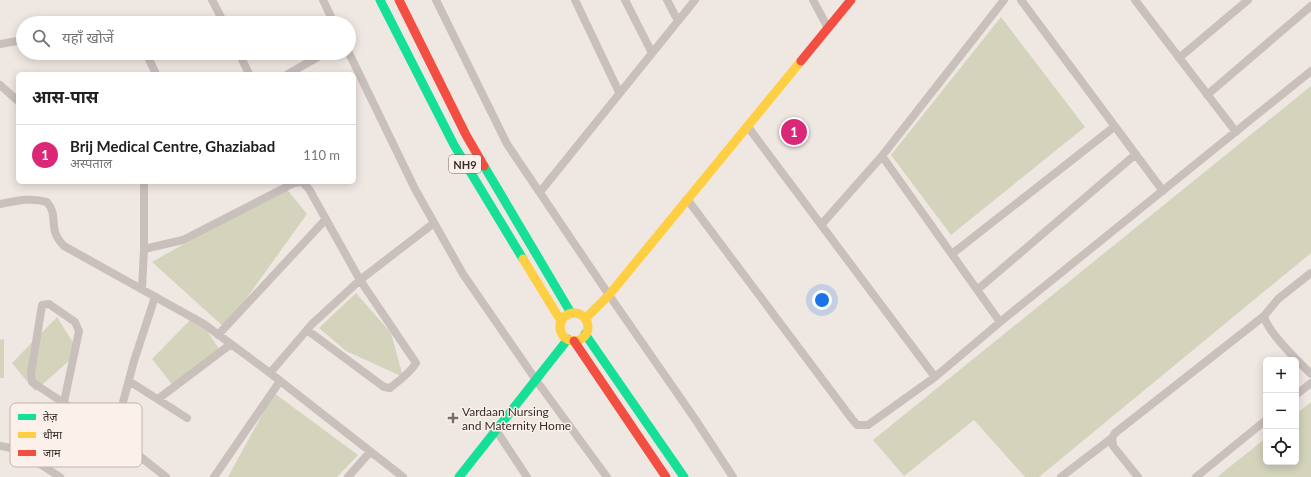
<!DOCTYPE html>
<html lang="hi">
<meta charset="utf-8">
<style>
:root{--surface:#fff;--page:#f2f2f2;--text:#202124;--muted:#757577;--line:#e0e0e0;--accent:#db2777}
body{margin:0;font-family:Lato,"Noto Sans Devanagari",sans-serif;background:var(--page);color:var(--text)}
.controls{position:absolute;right:12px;bottom:12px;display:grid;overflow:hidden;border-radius:6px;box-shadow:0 2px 10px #0003}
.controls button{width:36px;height:36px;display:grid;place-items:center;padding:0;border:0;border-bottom:1px solid var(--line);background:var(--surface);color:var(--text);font:20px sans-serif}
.you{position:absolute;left:822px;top:300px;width:14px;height:14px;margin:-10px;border:3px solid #fff;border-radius:50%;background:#1a73e8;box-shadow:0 0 0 6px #1a73e833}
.badge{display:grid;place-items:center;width:26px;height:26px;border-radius:50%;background:var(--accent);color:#fff;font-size:13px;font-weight:700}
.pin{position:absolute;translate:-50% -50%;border:2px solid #fff;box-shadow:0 1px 4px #0006}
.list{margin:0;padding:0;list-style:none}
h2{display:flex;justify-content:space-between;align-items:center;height:52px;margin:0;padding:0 16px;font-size:17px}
h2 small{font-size:13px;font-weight:400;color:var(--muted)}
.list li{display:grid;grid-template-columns:26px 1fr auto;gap:12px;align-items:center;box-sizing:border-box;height:60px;padding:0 16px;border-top:1px solid var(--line)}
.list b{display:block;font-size:15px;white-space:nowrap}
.list p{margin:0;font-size:13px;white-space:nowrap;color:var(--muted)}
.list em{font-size:13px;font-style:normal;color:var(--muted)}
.icon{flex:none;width:22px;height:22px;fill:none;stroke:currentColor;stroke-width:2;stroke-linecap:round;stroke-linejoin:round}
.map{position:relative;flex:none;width:1311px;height:477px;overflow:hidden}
.search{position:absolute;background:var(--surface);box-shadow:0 2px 10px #0003;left:16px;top:16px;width:340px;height:44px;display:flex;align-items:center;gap:10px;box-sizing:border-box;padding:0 14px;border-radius:22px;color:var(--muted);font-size:15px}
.panel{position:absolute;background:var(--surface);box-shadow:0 2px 10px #0003;left:16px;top:72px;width:340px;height:112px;border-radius:6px}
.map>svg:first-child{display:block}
.green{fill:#d4d4bc}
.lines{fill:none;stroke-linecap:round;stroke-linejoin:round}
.street{stroke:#c9bfbb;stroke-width:8}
.fast{stroke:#16e098;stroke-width:9}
.slow{stroke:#ffcf43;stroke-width:9}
.jam{stroke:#f24e42;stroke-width:9}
.poi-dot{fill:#796d6a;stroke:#fbf1ea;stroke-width:1.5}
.labels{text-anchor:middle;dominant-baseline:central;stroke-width:3;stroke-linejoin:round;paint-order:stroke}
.shield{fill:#fbf1ea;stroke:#746663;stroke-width:1}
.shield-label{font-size:11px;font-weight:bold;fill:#3a2b29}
.poi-label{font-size:12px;fill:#3a2b29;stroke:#fbf1ea;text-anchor:start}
.key{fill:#fbf1ea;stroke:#c1b6b0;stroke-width:1}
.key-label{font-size:11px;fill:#3a2b29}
</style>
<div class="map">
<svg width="1311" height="477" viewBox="0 0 1311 477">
<rect width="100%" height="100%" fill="#efe7e2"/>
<path class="green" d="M 1001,17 L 1085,127 L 951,235 L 891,155 Z
M 1311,86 L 1311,253 L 1039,477 L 1025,477 L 974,420 L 904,476 L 873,440 Z
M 285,187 L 307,214 L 225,328 L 152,262 Z
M 356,293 L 391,333 L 403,377 L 346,351 L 319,328 Z
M 196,314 L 219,349 L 175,388 L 152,359 Z
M 57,317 L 79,352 L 35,391 L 12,363 Z
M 4,339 L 4,378 L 0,378 L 0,340 Z
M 274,393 L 358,455 L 337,477 L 228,477 Z
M 1311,402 L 1311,477 L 1217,477 L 1266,438 L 1266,462 L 1296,462 L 1296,414 Z"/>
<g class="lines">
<path class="street" d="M 212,0 L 224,23
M 323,0 L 334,23
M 436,0 L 507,144 L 609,295 L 695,419 L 733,477
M 575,0 L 619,92
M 625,0 L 652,53
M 667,0 L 678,21
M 813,0 L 828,28
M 1021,0 L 1163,191
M 1135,0 L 1236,132
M 0,44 L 23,40
M 146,53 L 156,74
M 239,53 L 249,74
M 349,53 L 415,189 L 463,274 L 536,380 L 607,477
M 1179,58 L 1248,0
M 288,74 L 325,53
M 0,85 L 18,101
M 1207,95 L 1311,6
M 748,127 L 935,377
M 882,156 L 1000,322
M 540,192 L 695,0
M 687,199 L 852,419 L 857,425 L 868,425 L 935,377 L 1005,318 L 1311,71
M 0,204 C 16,201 31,197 47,202 C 56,213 52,220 55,232 C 57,238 60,242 64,246 L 204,324 L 270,373 L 403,477
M 821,225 L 882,156 L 1004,0
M 144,249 L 183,240 L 294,183 L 302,182 L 309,189 L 360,280 L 416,363 C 410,373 399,381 390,388 L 384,387 L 307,330
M 952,254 L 1114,127
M 1311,273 L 1278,299 L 1264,316 C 1267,332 1299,362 1311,374
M 142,289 L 144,249 L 144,182
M 977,290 L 1136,154
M 218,335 L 326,219
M 270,373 L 312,324 L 360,280 L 434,223
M 129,381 L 187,418
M 1296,395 L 1311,383
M 158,399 L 231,344
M 64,402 L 79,331 L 75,322 L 49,304 L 42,305 L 31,373 L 32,382 L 114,436 L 166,477
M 496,430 L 527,477
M 114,436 L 134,361 L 155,297
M 0,446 L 17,449 L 60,477
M 214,477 L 280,381
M 348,477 L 370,452
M 1061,477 L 1112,438
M 1138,477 L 1113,446 L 1112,438 L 1115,433 L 1264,316
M 1196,477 L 1266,420"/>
<path class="fast" d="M 380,0 L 454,145 L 523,259
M 484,166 L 571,313
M 585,334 L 684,477
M 459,477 L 568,339"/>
<path class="slow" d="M 523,259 L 561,321
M560 327a14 14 0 1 1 28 0a14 14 0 1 1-28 0Z
M 585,319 L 609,295 L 801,61"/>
<path class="jam" d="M 399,0 L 466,135 L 484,166
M 801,61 L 851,0
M 574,341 L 666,477"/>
</g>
<path class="poi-dot" d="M451 412h4v4h4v4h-4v4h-4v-4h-4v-4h4z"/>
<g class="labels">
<rect class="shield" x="449" y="155" width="32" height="18" rx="3"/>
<g class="shield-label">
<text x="465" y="164">NH9</text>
</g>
<g class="poi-label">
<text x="462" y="411">Vardaan Nursing<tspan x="462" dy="14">and Maternity Home</tspan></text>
</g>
</g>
<rect x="10" y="403" width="132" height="64" rx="6" class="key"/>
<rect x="18" y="414" width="18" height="6" fill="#16e098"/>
<rect x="18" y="432" width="18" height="6" fill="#ffcf43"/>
<rect x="18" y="450" width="18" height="6" fill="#f24e42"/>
<g class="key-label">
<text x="43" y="421">तेज़</text>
<text x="43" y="439">धीमा</text>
<text x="43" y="457">जाम</text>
</g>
</svg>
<div class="controls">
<button>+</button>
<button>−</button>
<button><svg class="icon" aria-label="locate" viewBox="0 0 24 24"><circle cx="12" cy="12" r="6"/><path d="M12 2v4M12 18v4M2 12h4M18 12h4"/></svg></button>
</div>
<div class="you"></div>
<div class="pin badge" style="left:794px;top:132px">1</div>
<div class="search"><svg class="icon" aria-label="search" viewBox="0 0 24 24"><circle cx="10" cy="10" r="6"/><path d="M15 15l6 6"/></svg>यहाँ खोजें</div>
<section class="panel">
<h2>आस-पास<small></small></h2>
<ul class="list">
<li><span class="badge">1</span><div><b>Brij Medical Centre, Ghaziabad</b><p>अस्पताल</p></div><em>110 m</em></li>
</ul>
</section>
</div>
